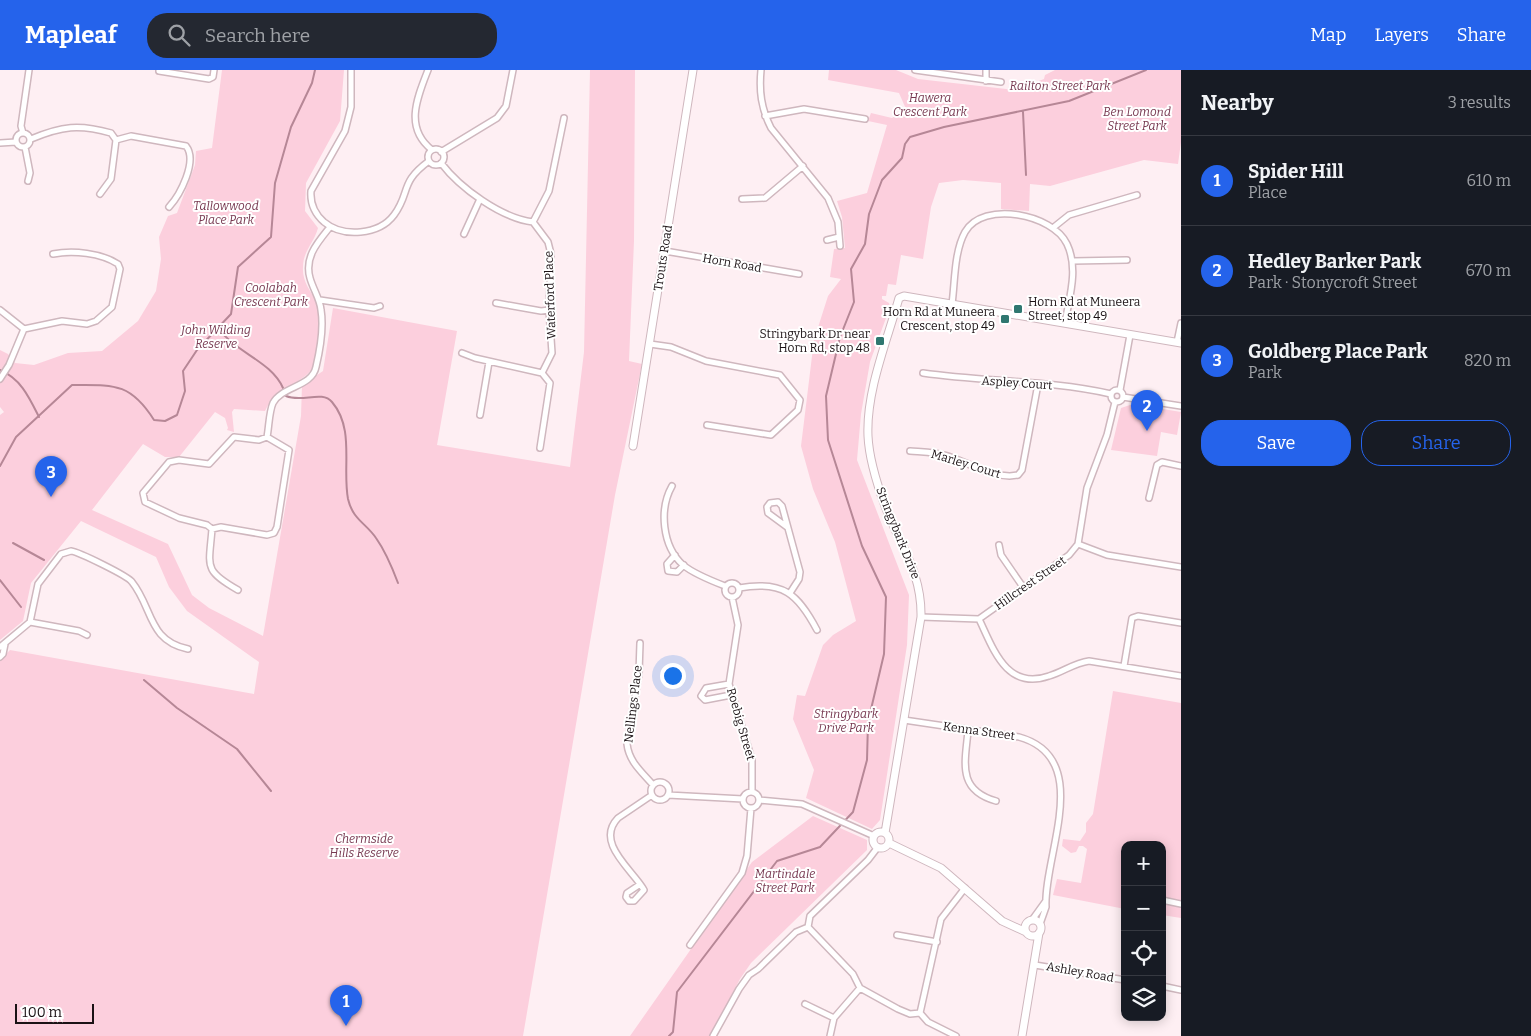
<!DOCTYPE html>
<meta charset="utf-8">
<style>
:root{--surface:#171b24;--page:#242831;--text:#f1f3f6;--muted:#9ea1a6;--line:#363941;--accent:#2563eb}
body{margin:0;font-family:Bitter,serif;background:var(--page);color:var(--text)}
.controls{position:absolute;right:15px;bottom:15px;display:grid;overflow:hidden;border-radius:10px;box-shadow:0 2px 12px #0003}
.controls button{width:45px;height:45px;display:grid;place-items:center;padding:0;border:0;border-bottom:1px solid var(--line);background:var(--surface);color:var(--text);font:25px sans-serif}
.scale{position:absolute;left:15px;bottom:12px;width:79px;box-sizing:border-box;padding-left:5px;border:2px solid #1b1215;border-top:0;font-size:14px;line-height:18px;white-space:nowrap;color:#1b1215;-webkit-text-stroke:4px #fff;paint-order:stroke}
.you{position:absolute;left:672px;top:605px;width:18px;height:18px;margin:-12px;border:4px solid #fff;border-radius:50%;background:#1a73e8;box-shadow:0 0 0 8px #1a73e833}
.badge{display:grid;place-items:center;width:32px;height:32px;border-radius:50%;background:var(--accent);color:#fff;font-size:16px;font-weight:700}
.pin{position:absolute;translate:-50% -41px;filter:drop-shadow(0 1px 2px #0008)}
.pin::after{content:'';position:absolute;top:26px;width:18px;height:15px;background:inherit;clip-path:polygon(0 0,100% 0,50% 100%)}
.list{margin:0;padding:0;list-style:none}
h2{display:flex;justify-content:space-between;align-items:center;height:65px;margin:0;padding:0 20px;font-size:21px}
h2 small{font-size:16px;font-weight:400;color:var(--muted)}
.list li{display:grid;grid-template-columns:32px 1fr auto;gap:15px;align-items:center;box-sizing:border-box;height:90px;padding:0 20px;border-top:1px solid var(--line)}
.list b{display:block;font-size:19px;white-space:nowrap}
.list p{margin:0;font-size:16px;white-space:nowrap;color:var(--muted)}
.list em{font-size:16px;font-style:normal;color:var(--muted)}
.actions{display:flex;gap:10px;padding:15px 20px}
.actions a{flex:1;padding:11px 0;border:1px solid var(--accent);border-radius:20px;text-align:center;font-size:18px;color:var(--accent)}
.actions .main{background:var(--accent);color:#fff}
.icon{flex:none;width:28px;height:28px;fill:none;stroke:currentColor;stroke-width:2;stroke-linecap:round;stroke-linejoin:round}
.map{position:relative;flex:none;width:1181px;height:966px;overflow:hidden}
header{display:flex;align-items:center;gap:30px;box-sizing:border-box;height:70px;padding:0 25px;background:var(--accent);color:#fff}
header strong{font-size:24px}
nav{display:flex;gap:28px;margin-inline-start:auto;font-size:18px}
.search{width:350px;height:45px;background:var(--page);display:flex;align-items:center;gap:12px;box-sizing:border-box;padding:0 18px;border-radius:20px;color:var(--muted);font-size:19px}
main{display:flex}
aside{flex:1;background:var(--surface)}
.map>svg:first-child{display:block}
.green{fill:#fccfdd}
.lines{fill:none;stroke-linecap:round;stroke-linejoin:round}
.stream{stroke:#b68796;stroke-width:2}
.street-casing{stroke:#cfb7be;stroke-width:8}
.secondary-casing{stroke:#cfb7be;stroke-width:9}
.street{stroke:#fff;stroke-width:5}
.secondary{stroke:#fff;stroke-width:7}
.poi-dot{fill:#2f7770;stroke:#fff;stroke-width:2}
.labels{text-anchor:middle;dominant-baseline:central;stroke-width:4;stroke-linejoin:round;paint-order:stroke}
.park-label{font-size:12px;font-style:italic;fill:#773850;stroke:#fff}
.street-label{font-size:12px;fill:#1b1215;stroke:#fff}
.poi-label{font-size:12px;fill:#1b1215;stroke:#fff;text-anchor:end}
</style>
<header>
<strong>Mapleaf</strong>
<div class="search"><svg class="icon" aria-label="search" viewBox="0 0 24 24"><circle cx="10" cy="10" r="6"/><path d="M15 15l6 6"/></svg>Search here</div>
<nav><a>Map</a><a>Layers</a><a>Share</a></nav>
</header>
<main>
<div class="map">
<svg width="1181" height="966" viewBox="0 0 1181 966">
<rect width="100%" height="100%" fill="#feeff3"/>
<path class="green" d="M 222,0 L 344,0 L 340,51 L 306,113 L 305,141 L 318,158 C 314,173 303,181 303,197 C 302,211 310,221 317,232 C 323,242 317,286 313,297 C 306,312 277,316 265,341 L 234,339 L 232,342 L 234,362 L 227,360 L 228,358 L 225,348 L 215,342 L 179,387 L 165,387 L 143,374 L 92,440 L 168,474 L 192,525 L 209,538 L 263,566 L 301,346 L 302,315 L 323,301 L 333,238 L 457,261 L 437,375 L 570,397 L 584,282 L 590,0 L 635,0 L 634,171 L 629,291 L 642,294 L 615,425 L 523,966 L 0,966 L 0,590 L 10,580 L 254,624 L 259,592 L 187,541 L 169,517 L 156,487 L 81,451 L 31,513 L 23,551 L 0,570 L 0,345 L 4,342 L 0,337 L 0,280 L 8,284 L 15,293 L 34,295 L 68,283 L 102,281 L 138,251 L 156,221 L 161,189 L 159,167 L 168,146 L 177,143 L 195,95 L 196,81 L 212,78 Z
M 829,0 L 896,0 L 918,9 L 1015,20 L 1044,9 L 1045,5 L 1055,0 L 1181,0 L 1181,72 L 1178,94 L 1144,90 L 1050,116 L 1030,114 L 1029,141 L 1001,139 L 1001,113 L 963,110 L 939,113 L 931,137 L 923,189 L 901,185 L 896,215 L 888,214 L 886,226 L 882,226 L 882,229 L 889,233 L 890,237 L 870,292 L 861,344 L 857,390 L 909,525 L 907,575 L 880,750 L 872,759 L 806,728 L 814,700 L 793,649 L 797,625 L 805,626 L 823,575 L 833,565 L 856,551 L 835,472 L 813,419 L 801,376 L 814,270 L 828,226 L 841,209 L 830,207 L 834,179 L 845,178 L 842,147 L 837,131 L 867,123 L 887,55 L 868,51 L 871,43 L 892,48 L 906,39 L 899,23 L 828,10 Z
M 1133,334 L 1181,342 L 1177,365 L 1161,362 L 1157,386 L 1111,380 L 1121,338 Z
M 1113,621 L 1181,633 L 1181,848 L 1162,845 L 1162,775 L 1125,775 L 1125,839 L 1053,825 L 1057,809 L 1081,813 L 1087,779 L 1083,776 L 1079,776 L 1076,782 L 1071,783 L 1062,776 L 1063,769 L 1080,771 L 1086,762 L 1086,753 L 1093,744 Z
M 813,746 L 867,770 L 867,780 L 751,893 L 740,909 L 710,966 L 630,966 L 752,792 Z"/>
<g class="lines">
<path class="stream" d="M 1023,42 L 1026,105
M 218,258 C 236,283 271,291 283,318
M 0,300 C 21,309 29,327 39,347
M 286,326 C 302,333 322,320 332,332 C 355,359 342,397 348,429 C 353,450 366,453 376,468 C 386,482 392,497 398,513
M 0,396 L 16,367 L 72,315 C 113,315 130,312 154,350 L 165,351 L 177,345 L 185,321 L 183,301 L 197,280 L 231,244 L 238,197 L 271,167 L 275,113 L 291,57 L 312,13 L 315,0
M 13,473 L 44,490
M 0,510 L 21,537
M 144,610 L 177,638 L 237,679 L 271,721
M 669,966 L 673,962 L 677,922 L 777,791 L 820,777 L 853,742 L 867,690 L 868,652 L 884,584 L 886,527 L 862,476 L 828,370 L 826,326 L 840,267 L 854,232 L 851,199 L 865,174 L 869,144 L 882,110 L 902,88 L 905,74 L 910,67 L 944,57 L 1069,31 L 1146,0"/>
<defs>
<path id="street" d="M 351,0 L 351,37 L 345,61 L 311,121 C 310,134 315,144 324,152 C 343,168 379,165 394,145 C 411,122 399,113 429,91
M 428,0 C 417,28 404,58 432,80
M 761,0 C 759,21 761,38 771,58 L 828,128 L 838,152 L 840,176
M 915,0 L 1001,12
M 159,1 L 209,9 L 213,7 L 214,0
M 986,11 L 986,0
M 765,46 L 804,39 L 865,49
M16 70a7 7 0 1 1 14 0a7 7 0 1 1-14 0Z
M 23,63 L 21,56 L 29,0
M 31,69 C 62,56 79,54 111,63 L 116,70 L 131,66 L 186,76 C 198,91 180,125 169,137
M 0,73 L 16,72
M 25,77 L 30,103 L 28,111
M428 87a8 8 0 1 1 16 0a8 8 0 1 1-16 0Z
M 441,82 L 497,48 L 506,36 L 513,0
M 441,93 C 460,118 501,148 533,152 L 548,172 L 551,184 L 549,240 L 552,283 L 542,303 L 550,313 L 540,378
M 100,124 L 111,109 L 116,70
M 742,129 L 765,128 L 803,96
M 533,152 L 549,121 L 564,48
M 1054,157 L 1069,145 L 1137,125
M 464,164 L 480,129
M 827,170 L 839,167
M 665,181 L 799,204
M 1073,191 L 1127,190
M 320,230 L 374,238 L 380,236
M 496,233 L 541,241 L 549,240
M 952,234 C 955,212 954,182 965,162 C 983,130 1053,144 1067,174 C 1079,199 1069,228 1065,253
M 0,240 L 24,259
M 24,259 L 62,251 L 87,254 L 96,251 L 112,237 L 120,199 L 118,194 C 101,183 73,180 53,184
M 1177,272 L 1181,253
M 650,274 L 671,277 L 706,291 L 780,305 L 800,330 L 798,340 L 771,365 L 707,355
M 462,283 L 475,288 L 542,303
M 923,303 C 985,312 1049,310 1111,324
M 0,309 L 9,295 L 24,259
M1111 326a6 6 0 1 1 12 0a6 6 0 1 1-12 0Z
M 1120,320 L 1130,265
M 1123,327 L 1181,336
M 480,345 L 489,292
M 234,367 L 259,370 L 267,367 L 289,380 L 277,457 L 274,463 L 267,465 L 221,457 L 212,459 L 207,455 L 179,448 L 145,432 L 143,423 L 169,392 L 179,390 L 209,394 Z
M 267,367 C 269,357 269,342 273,333 C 282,316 312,317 316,297 C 320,280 324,258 321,240 C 320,229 313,219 310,208 C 304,187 318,172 330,157
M 910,381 C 923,382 936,382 948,386 C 969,393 996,410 1018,405 L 1022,400 L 1038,314
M 672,416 C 659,439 662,476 683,495 C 694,504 712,511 725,516
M 1149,428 L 1157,395 L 1162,392 L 1181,396
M 787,457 L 768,443 L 767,437 L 770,433 L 778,432 L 782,436 L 800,502 L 799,509 L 790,523
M 212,459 C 209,497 203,500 238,520
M 1078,474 L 1107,485 L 1181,497
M 999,475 L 1001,485 L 1023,517
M 675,485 L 667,494 L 668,501 L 677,502 L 684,495
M725 520a7 7 0 1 1 14 0a7 7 0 1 1-14 0Z
M 739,518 C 783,510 798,524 817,560
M 732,527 L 738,555 L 729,614 L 752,690 L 752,722
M 921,547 L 979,549 L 1069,485 L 1078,474 L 1087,418 L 1107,365 L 1115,332
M 979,549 C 993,578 1006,621 1049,606 C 1063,602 1074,593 1089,591 L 1181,606
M 30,552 L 79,561 L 87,565
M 640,573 L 639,603 L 627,674 C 629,692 642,702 653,715
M 0,577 L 30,552 L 38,514 L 61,484 L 71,481 C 79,482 128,506 132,512 C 153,538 148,571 188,579
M 0,587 L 3,584 L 5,574
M 1124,596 L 1132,548 L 1138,546 L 1181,553
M 729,614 L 706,618 L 701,626 L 705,630 L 731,625
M 904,650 L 1019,667 C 1095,688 1043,786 1046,837 L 1040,854
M 968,661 C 965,693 957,720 996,731
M651 721a9 9 0 1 1 18 0a9 9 0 1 1-18 0Z
M743 730a8 8 0 1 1 16 0a8 8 0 1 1-16 0Z
M 668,725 L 743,729
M 759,730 L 802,734 L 874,766
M 639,815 L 627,823 L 626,827 L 629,831 L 634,831 L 644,820 C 634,801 594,773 618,748 L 652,725
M 1162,830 L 1181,834
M 1032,850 L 1045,832
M 808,857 L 853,904 L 860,918 L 898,939 L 910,944 L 920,943
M 897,865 L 937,872
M 690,875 L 742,803 L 747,786 L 751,738
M 1035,895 L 1125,910
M 1162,916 L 1181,920
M 805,934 L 834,948
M 920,943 L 941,849 L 965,818
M 920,943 L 928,952 L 956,966
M 713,966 L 739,919 L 749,905 L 758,899 L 796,862 L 808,857 L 810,846 L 868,790 L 878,777
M 830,966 L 834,948 L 860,918"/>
<path id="secondary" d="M 633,376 L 693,0
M873 770a8 8 0 1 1 16 0a8 8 0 1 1-16 0Z
M 885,763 L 921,547 C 922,502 900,476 885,436 C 877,414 869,389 868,366 C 866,321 887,271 899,228 L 904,226 L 1181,273
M 889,773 L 941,798 L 1002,851 L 1026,862
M1025 858a8 8 0 1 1 16 0a8 8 0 1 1-16 0Z
M 1022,966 L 1039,863"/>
</defs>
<use href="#street" class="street-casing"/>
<use href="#secondary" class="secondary-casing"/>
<use href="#street" class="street"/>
<use href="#secondary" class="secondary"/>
</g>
<g class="poi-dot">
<rect x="1013" y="234" width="10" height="10" rx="2.5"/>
<rect x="1000" y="244" width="10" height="10" rx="2.5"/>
<rect x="875" y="266" width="10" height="10" rx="2.5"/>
</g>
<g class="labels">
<g class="park-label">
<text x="1060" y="16">Railton Street Park</text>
<text x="930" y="28">Hawera<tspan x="930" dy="14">Crescent Park</tspan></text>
<text x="1137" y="42">Ben Lomond<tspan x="1137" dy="14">Street Park</tspan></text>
<text x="226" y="136">Tallowwood<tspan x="226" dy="14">Place Park</tspan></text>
<text x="271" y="218">Coolabah<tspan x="271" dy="14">Crescent Park</tspan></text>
<text x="216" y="260">John Wilding<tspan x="216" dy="14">Reserve</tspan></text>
<text x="846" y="644">Stringybark<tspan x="846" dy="14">Drive Park</tspan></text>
<text x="364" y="769">Chermside<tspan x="364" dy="14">Hills Reserve</tspan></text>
<text x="785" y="804">Martindale<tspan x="785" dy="14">Street Park</tspan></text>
</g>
<g class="street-label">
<text transform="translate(663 188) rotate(-81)">Trouts Road</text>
<text transform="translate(732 193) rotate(10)">Horn Road</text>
<text transform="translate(550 225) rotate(-92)">Waterford Place</text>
<text transform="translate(1017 313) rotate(4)">Aspley Court</text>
<text transform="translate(966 394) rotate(17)">Marley Court</text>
<text transform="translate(898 463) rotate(68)">Stringybark Drive</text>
<text transform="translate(1030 513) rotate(-35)">Hillcrest Street</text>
<text transform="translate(633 634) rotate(-83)">Nellings Place</text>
<text transform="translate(741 654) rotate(74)">Roebig Street</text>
<text transform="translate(979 661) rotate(8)">Kenna Street</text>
<text transform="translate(1080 902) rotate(10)">Ashley Road</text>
</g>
<g class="poi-label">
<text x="1028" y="232" text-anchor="start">Horn Rd at Muneera<tspan x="1028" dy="14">Street, stop 49</tspan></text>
<text x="995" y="242">Horn Rd at Muneera<tspan x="995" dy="14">Crescent, stop 49</tspan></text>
<text x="870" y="264">Stringybark Dr near<tspan x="870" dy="14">Horn Rd, stop 48</tspan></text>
</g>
</g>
</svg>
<div class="controls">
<button>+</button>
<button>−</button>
<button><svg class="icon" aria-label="locate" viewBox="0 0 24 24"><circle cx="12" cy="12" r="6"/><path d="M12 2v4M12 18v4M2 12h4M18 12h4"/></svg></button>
<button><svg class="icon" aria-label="layers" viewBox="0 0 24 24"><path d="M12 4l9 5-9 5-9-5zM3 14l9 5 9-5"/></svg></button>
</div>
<div class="scale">100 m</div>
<div class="you"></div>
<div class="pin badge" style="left:346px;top:956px">1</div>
<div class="pin badge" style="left:1147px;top:361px">2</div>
<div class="pin badge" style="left:51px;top:427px">3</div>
</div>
<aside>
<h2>Nearby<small>3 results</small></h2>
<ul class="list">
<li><span class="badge">1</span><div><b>Spider Hill</b><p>Place</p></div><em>610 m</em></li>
<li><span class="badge">2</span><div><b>Hedley Barker Park</b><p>Park · Stonycroft Street</p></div><em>670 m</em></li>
<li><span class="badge">3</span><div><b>Goldberg Place Park</b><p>Park</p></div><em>820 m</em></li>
</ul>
<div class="actions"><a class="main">Save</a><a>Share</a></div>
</aside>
</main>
